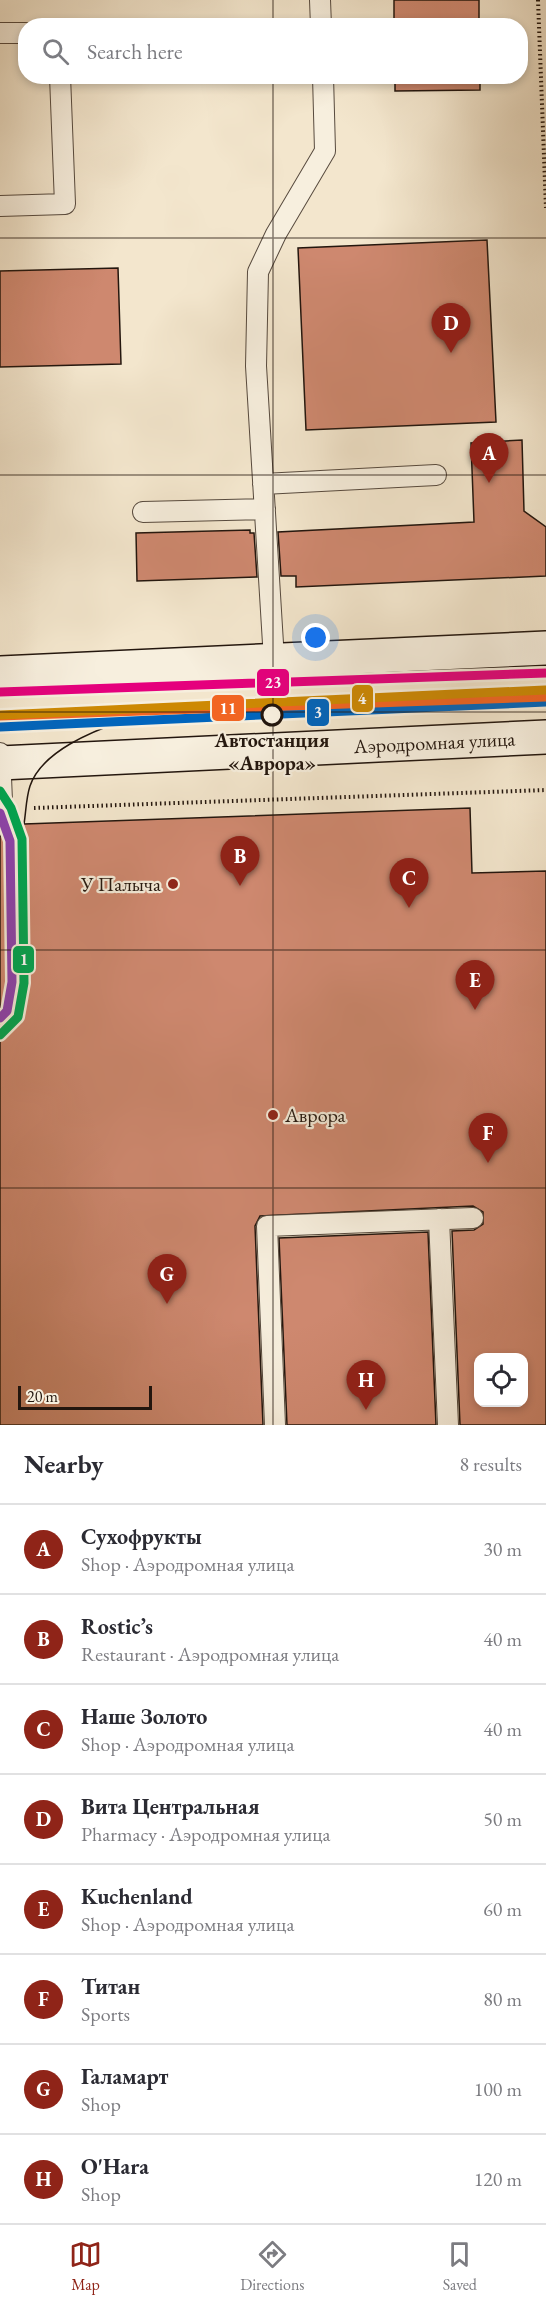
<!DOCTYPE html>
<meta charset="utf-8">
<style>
:root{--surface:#fff;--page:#f2f2f3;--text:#2b2b33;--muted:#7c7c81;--line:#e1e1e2;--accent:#8f2418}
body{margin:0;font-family:"EB Garamond",serif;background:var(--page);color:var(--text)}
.controls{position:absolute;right:18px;bottom:18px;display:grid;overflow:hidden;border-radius:12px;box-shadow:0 3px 9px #0003}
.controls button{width:54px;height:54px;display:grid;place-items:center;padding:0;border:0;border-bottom:2px solid var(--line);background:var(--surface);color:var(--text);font:30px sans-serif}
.scale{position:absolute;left:18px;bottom:15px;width:134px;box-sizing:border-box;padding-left:6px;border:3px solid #23160e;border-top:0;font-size:16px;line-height:21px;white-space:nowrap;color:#23160e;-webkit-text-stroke:4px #f7efde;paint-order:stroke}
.you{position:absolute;left:316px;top:638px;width:21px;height:21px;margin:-15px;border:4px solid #fff;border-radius:50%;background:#1a73e8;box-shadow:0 0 0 9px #1a73e833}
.badge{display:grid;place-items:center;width:39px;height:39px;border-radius:50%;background:var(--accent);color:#fff;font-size:20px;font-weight:700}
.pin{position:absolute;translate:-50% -50px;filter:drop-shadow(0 2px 3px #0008)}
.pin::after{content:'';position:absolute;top:32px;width:21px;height:18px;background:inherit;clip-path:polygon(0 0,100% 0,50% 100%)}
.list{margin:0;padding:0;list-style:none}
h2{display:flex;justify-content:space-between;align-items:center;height:78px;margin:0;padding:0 24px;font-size:26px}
h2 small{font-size:20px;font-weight:400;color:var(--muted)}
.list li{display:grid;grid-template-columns:39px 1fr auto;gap:18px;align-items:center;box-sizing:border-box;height:90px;padding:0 24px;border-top:2px solid var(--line)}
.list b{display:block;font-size:22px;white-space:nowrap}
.list p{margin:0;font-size:20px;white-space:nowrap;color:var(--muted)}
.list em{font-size:20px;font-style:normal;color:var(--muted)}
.icon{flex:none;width:33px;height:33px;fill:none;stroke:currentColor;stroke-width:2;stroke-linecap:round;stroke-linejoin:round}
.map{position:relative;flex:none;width:546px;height:1425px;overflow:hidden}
.search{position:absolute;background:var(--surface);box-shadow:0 3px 9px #0003;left:18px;right:18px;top:18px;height:66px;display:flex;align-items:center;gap:15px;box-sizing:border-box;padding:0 21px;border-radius:24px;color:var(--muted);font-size:22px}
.sheet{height:798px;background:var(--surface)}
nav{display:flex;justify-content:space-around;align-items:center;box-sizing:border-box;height:84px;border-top:2px solid var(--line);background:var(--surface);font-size:16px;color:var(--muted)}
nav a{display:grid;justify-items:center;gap:3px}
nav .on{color:var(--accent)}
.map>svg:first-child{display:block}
.building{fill:#ce886f;stroke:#23160e;stroke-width:1.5;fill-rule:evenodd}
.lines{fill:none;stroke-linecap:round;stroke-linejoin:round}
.lane-casing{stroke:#574a3e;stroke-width:22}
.secondary-casing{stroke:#23160e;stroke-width:36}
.path{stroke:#23160e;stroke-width:4;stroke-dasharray:1.5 3;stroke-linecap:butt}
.lane{stroke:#f7efde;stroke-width:20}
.secondary{stroke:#f7efde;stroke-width:33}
.tram{stroke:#23160e;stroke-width:1.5}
.tram-1-casing{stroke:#f7efde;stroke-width:14}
.tram-2-casing{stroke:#f7efde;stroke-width:14}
.tram-3-casing{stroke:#f7efde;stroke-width:14}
.tram-4-casing{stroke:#f7efde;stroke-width:14}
.tram-5-casing{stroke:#f7efde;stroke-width:14}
.tram-6-casing{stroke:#f7efde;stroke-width:14}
.tram-1{stroke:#0065bd;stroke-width:9}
.tram-2{stroke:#f26522;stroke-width:9}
.tram-3{stroke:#cd8903;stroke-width:9}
.tram-4{stroke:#e5007d;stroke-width:9}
.tram-5{stroke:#00a651;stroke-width:9}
.tram-6{stroke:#8e44ad;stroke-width:9}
.grid{fill:none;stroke:#23160e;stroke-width:1.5;stroke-opacity:0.55}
.stop-dot{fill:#f7efde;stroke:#23160e;stroke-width:3}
.poi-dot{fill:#8f2418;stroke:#f7efde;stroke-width:2}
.labels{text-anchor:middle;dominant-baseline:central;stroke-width:4.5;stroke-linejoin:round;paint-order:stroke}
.stop-label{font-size:20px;font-weight:bold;fill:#23160e;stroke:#f7efde}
.street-label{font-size:20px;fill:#23160e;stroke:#f7efde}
.poi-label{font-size:20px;fill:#23160e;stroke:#f7efde;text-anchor:end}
.line-badge{stroke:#f7efde;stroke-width:2}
.badge-label{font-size:16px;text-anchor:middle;font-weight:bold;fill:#fff}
</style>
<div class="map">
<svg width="546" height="1425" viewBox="0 0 546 1425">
<rect width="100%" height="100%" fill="#f3e6cd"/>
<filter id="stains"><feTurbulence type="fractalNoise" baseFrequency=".00333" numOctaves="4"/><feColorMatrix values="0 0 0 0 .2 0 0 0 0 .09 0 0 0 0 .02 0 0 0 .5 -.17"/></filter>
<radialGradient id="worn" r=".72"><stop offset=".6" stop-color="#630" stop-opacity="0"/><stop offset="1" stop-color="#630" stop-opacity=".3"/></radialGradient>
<path class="building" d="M 394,0 L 479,0 L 479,26 L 394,26 Z
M 395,76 L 480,76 L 480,90 L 395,91 Z
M 487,240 L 496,422 L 306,430 L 298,248 Z
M 118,268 L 121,364 L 0,367 L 0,271 Z
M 522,440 L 524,511 L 546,527 L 546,576 L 296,587 L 296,576 L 281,576 L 278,532 L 474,522 L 471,443 Z
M 250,530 L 250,533 L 254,533 L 257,577 L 137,581 L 136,533 Z
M 470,808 L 472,873 L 546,871 L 546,1425 L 460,1425 L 452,1231 L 474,1230 L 483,1224 L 483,1212 L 473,1206 L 260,1216 L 255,1226 L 263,1425 L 0,1425 L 0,836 L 10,835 L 15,824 L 24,824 ZM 478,1358 L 524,1358 L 524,1402 L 478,1402 Z
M 428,1232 L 436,1425 L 287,1425 L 279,1238 Z"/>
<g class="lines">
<defs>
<path id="lane" d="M 320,0 L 321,26
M 0,33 L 26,33
M 0,206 L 65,204 L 60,76
M 263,484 L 436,475
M 143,512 L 265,509
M 274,660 L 256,366 L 258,272 L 276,234 L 325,151 L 323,76
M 0,753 L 3,825
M 439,1219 L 448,1425
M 275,1425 L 267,1226 L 473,1218"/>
<g id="secondary">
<path d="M 0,673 L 546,648"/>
<path id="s1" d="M 0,763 L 546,737"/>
</g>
</defs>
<use href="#lane" class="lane-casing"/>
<use href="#secondary" class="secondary-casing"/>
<path class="path" d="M 538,0 L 546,208
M 34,808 L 546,790"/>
<use href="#lane" class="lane"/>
<use href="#secondary" class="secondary"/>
<path class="tram" d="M 24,824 C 26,812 26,798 30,786 C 42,751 93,731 125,720"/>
<defs>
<path id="tram-1" d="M 0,727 L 546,702"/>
<path id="tram-2" d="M 0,716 L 546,697"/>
<path id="tram-3" d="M 0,715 L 545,690"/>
<path id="tram-4" d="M 0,692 L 546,673"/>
<path id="tram-5" d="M 0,791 L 11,808 L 22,839 L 24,983 L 18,1017 L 0,1035"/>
<path id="tram-6" d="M 0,813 L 10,841 L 12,982 L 7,1011 L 0,1018"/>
</defs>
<use href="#tram-1" class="tram-1-casing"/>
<use href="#tram-2" class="tram-2-casing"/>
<use href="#tram-3" class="tram-3-casing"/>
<use href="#tram-4" class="tram-4-casing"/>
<use href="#tram-5" class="tram-5-casing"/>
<use href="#tram-6" class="tram-6-casing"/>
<use href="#tram-1" class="tram-1"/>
<use href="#tram-2" class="tram-2"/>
<use href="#tram-3" class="tram-3"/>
<use href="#tram-4" class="tram-4"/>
<use href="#tram-5" class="tram-5"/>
<use href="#tram-6" class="tram-6"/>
</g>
<path class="grid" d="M 273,0 L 273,26M 273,76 L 273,1425M 0,238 L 546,238M 0,475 L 546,475M 0,712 L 546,712M 0,950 L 546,950M 0,1188 L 546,1188"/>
<circle class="stop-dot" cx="272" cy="715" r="10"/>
<g class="poi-dot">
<circle cx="173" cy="884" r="6"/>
<circle cx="273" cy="1115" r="6"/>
</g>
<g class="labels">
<g class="stop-label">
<text x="272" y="740">Автостанция<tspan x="272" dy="23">«Аврора»</tspan></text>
</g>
<g class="street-label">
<text stroke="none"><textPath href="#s1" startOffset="435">Аэродромная улица</textPath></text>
</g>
<g class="poi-label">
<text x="161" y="884">У Палыча</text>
<text x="285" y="1115" text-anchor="start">Аврора</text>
</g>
</g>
<g class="line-badge">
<rect x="256" y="668" width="34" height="29" rx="6" fill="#e5007d"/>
<rect x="351" y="684" width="23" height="29" rx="6" fill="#cd8903"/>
<rect x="211" y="694" width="34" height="28" rx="6" fill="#f26522"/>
<rect x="306" y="698" width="24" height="29" rx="6" fill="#0065bd"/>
<rect x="12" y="945" width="23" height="29" rx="6" fill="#00a651"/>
</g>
<g class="badge-label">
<text x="273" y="688">23</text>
<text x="362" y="704">4</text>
<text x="228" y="714">11</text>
<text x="318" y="718">3</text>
<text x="24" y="965">1</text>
</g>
<rect width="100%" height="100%" filter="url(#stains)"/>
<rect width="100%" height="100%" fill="url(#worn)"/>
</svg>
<div class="controls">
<button><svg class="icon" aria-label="locate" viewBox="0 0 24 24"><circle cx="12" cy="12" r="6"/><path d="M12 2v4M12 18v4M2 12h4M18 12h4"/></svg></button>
</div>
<div class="scale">20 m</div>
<div class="you"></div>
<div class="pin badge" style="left:489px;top:483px">A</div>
<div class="pin badge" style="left:240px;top:886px">B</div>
<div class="pin badge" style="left:409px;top:908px">C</div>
<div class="pin badge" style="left:451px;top:353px">D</div>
<div class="pin badge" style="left:475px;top:1010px">E</div>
<div class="pin badge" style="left:488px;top:1163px">F</div>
<div class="pin badge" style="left:167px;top:1304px">G</div>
<div class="pin badge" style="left:366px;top:1410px">H</div>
<div class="search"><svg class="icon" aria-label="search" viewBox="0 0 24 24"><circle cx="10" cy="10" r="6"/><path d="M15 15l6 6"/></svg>Search here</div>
</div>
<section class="sheet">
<h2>Nearby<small>8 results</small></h2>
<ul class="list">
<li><span class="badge">A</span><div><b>Сухофрукты</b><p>Shop · Аэродромная улица</p></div><em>30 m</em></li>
<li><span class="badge">B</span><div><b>Rostic’s</b><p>Restaurant · Аэродромная улица</p></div><em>40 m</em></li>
<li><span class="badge">C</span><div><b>Наше Золото</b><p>Shop · Аэродромная улица</p></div><em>40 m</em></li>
<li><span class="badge">D</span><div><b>Вита Центральная</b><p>Pharmacy · Аэродромная улица</p></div><em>50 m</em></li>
<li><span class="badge">E</span><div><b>Kuchenland</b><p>Shop · Аэродромная улица</p></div><em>60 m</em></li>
<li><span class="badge">F</span><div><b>Титан</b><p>Sports</p></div><em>80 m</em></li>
<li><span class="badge">G</span><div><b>Галамарт</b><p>Shop</p></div><em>100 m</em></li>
<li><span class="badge">H</span><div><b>O'Hara</b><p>Shop</p></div><em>120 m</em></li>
</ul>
</section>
<nav>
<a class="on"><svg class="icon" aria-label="map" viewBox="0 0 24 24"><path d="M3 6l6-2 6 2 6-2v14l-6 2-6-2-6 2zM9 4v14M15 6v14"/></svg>Map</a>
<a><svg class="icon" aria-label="directions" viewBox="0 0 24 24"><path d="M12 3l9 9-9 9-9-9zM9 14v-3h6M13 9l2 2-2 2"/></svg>Directions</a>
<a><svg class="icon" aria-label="saved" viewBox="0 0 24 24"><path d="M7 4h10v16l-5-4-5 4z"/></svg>Saved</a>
</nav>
